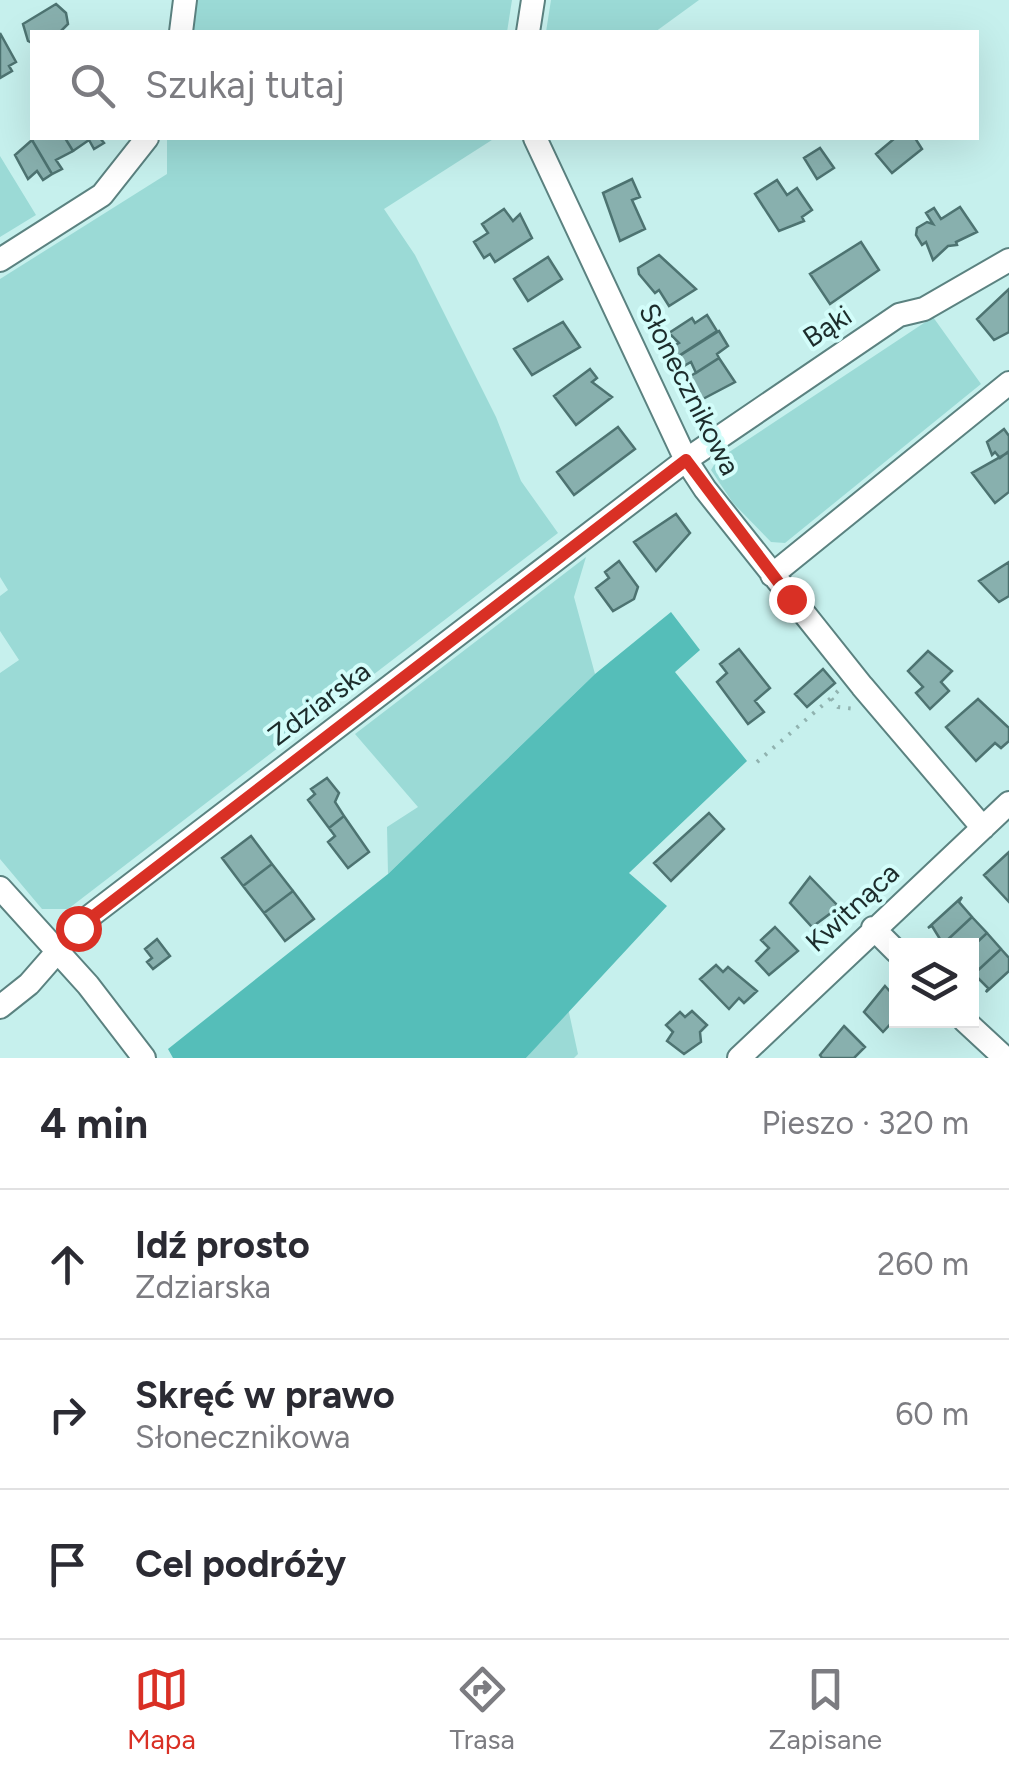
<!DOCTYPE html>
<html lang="pl">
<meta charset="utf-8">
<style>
:root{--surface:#fff;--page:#f7f7f7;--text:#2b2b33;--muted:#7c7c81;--line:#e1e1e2;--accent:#d93025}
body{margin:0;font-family:Figtree,sans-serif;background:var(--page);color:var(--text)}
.controls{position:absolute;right:30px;bottom:30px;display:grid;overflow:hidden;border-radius:0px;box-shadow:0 10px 40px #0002}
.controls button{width:90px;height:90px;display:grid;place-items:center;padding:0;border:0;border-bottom:2px solid var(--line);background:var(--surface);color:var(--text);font:50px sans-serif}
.stop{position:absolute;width:30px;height:30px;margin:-22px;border:8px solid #d93025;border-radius:50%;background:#fff}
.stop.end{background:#d93025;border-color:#fff;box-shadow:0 2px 10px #0008}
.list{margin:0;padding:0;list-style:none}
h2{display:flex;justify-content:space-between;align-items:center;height:130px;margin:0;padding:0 40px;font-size:42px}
h2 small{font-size:32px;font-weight:400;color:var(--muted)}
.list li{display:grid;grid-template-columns:65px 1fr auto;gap:30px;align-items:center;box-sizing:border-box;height:150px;padding:0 40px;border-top:2px solid var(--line)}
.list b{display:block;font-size:38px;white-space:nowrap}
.list p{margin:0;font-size:32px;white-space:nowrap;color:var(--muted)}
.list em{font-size:32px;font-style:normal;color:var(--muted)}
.icon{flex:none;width:55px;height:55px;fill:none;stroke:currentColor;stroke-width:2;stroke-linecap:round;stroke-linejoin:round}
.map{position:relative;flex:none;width:1009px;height:1058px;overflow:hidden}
.search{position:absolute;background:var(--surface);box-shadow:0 10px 40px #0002;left:30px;right:30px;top:30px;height:110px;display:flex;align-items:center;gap:25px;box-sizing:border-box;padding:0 35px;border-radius:0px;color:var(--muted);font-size:38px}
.sheet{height:580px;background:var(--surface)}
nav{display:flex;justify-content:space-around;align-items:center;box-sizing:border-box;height:140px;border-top:2px solid var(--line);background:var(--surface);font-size:28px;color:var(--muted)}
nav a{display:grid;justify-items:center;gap:5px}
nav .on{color:var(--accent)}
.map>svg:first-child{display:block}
.green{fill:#9bdad6}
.forest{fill:#55beb9}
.building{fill:#88b0ae;stroke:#4d7371;stroke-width:2.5}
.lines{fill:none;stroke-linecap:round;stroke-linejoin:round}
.minor-casing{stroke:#5b8280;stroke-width:26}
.path{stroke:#90b2af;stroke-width:4;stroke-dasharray:2.5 8;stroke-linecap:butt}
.minor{stroke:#fff;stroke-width:22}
.route{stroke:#d93025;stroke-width:12}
.labels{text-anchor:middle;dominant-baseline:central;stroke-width:8;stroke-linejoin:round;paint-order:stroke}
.street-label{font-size:28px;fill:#1c2c2b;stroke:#d3fdfa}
</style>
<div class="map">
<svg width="1009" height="1058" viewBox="0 0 1009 1058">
<rect width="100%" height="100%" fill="#c6f0ed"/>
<path class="green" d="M 197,0 L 512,0 L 507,32 L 192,32 Z
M 551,0 L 699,0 L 655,32 L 546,32 Z
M 167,138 L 495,138 L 384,209 L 415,255 L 496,417 L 521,481 L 558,533 L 68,909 L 42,909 L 0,859 L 0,673 L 19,660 L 0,631 L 0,596 L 8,590 L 0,577 L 0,279 L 167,174 Z
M 0,156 L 36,215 L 0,237 Z
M 933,317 L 981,384 L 785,543 L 771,542 L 733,503 L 711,470 L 717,460 Z
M 586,557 L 574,597 L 595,674 L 388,874 L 387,827 L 418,807 L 355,734 Z
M 568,1008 L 578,1054 L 574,1058 L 526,1058 Z"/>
<path class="forest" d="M 671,612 L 700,650 L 675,672 L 747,761 L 629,873 L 667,906 L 526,1058 L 173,1058 L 168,1049 L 388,874 L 595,674 Z"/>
<path class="building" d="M 56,4 L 66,13 L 68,24 L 60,32 L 32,32 L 32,43 L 28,41 L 23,24 Z
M 0,33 L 16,62 L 9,66 L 12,71 L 0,78 Z
M 36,138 L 65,138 L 73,151 L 56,160 L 62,169 L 52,174 L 32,140 Z
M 65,138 L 100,138 L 104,143 L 94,149 L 89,140 L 73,151 Z
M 895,138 L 915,138 L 922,149 L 892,173 L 876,154 Z
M 32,140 L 52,174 L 43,180 L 37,171 L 28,179 L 15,155 Z
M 820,148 L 834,168 L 817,179 L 804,158 Z
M 632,179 L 640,197 L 632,200 L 645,229 L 620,241 L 603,193 Z
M 777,180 L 787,195 L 797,188 L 812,210 L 802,217 L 804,221 L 779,231 L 755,194 Z
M 960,207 L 977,232 L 956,242 L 957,245 L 948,246 L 933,260 L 926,242 L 922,245 L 916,235 L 917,228 L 927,222 L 933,224 L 926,213 L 934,208 L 941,219 Z
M 504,209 L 513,221 L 520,214 L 532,238 L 495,262 L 490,254 L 484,258 L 474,242 L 488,233 L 482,224 Z
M 861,242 L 879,270 L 830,304 L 810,274 Z
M 659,255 L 696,289 L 669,306 L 659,290 L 655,293 L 639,274 L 638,268 Z
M 548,257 L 562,279 L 528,301 L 514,279 Z
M 1009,289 L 1009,332 L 994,340 L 977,319 Z
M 707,315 L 717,331 L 677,357 L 670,348 L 679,343 L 669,333 L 692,318 L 695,323 Z
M 563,322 L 580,347 L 532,375 L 514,349 Z
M 719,331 L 728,346 L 717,354 L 719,358 L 696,373 L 691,362 L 682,367 L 676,358 Z
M 719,358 L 735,382 L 701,400 L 686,379 Z
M 590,369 L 597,378 L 592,382 L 612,397 L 576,425 L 554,396 Z
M 618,427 L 635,449 L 574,495 L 557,472 Z
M 1004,429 L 1009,436 L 1009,451 L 1000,458 L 995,452 L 992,455 L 987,442 Z
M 1009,452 L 1009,492 L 995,503 L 972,473 Z
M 676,514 L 690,533 L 656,571 L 634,542 Z
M 619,561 L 638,587 L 634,599 L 613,611 L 596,588 L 609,578 L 605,572 Z
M 1009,562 L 1009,596 L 999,602 L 979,581 Z
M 739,649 L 770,688 L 755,701 L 764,712 L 748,724 L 717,682 L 727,673 L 720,664 Z
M 928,651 L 952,671 L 941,682 L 949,691 L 930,709 L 916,693 L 923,687 L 908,671 Z
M 823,669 L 835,683 L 807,707 L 795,694 Z
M 978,699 L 1009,728 L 1009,741 L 1001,748 L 995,743 L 976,761 L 946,727 Z
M 327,778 L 339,793 L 335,802 L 344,816 L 329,828 L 308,800 L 315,794 L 311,789 Z
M 709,813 L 724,829 L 671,881 L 654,863 Z
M 344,816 L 369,852 L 348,868 L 328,842 L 335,836 L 329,828 Z
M 251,836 L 272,864 L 243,886 L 222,858 Z
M 1009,852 L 1009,902 L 984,875 Z
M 272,864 L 293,891 L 264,913 L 243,886 Z
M 810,877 L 839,907 L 812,927 L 790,903 Z
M 293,891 L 314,919 L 285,941 L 264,913 Z
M 962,897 L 959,902 L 972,917 L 943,944 L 932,926 L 928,928 Z
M 972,917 L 987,933 L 972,947 L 943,944 Z
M 775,927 L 798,951 L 769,975 L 756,961 L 769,948 L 761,940 Z
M 987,933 L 1001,949 L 974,974 L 972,947 Z
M 157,939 L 170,956 L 153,969 L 147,962 L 152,958 L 145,949 Z
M 1001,949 L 1009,958 L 1009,971 L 986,992 L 988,988 L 974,974 Z
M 716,965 L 723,972 L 728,967 L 757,991 L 744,1003 L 739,998 L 729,1009 L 700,979 Z
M 885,986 L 896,998 L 896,1018 L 883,1032 L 864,1012 Z
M 692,1011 L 707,1025 L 700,1032 L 701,1042 L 684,1054 L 667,1041 L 673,1032 L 666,1025 L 680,1012 L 685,1017 Z
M 844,1026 L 865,1047 L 854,1058 L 822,1058 L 820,1055 Z"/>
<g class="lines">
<defs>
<path id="minor" d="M 181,32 L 185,0
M 528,32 L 533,0
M 535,138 L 686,460 L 705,489 L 862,686 L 983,828
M 0,260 L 102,195 L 147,138
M 772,575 L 1009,383
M 0,888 L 88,985 L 144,1058
M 873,928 L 896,951
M 0,1007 L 29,984 L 85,920 L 686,460 L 899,315 L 924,309 L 1009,260
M 965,1021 L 1005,1058
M 739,1058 L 1009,803"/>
</defs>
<use href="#minor" class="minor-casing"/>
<path class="path" d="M 838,691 L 831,698 L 838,707 L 856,709
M 757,762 L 831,698"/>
<use href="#minor" class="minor"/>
</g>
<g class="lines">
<path class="route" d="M 78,928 L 686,460 L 791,599"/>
</g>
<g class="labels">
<g class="street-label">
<text transform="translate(827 326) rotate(-33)">Bąki</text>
<text transform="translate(690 389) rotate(63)">Słonecznikowa</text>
<text transform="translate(319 703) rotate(-37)">Zdziarska</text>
<text transform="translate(852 907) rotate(-43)">Kwitnąca</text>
</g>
</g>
</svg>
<div class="controls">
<button><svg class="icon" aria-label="layers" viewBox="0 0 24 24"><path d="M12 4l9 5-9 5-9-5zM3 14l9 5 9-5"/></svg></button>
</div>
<div class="stop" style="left:78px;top:928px"></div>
<div class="stop end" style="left:791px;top:599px"></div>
<div class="search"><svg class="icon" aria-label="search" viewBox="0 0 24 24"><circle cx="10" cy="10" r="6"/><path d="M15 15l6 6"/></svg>Szukaj tutaj</div>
</div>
<section class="sheet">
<h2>4 min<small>Pieszo · 320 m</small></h2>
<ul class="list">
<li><svg class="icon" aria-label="ahead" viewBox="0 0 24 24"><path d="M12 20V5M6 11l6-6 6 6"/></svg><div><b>Idź prosto</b><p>Zdziarska</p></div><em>260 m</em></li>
<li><svg class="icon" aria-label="right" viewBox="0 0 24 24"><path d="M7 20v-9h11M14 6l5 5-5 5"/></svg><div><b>Skręć w prawo</b><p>Słonecznikowa</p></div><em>60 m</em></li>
<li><svg class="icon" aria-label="arrive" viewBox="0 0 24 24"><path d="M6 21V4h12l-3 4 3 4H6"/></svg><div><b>Cel podróży</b></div></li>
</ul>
</section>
<nav>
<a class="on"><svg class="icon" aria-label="map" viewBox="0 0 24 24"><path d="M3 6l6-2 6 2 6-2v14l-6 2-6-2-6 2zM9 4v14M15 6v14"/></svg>Mapa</a>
<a><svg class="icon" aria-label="directions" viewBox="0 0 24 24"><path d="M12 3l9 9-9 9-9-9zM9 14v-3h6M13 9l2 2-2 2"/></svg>Trasa</a>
<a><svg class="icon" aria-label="saved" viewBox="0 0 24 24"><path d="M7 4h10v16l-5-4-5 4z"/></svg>Zapisane</a>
</nav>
